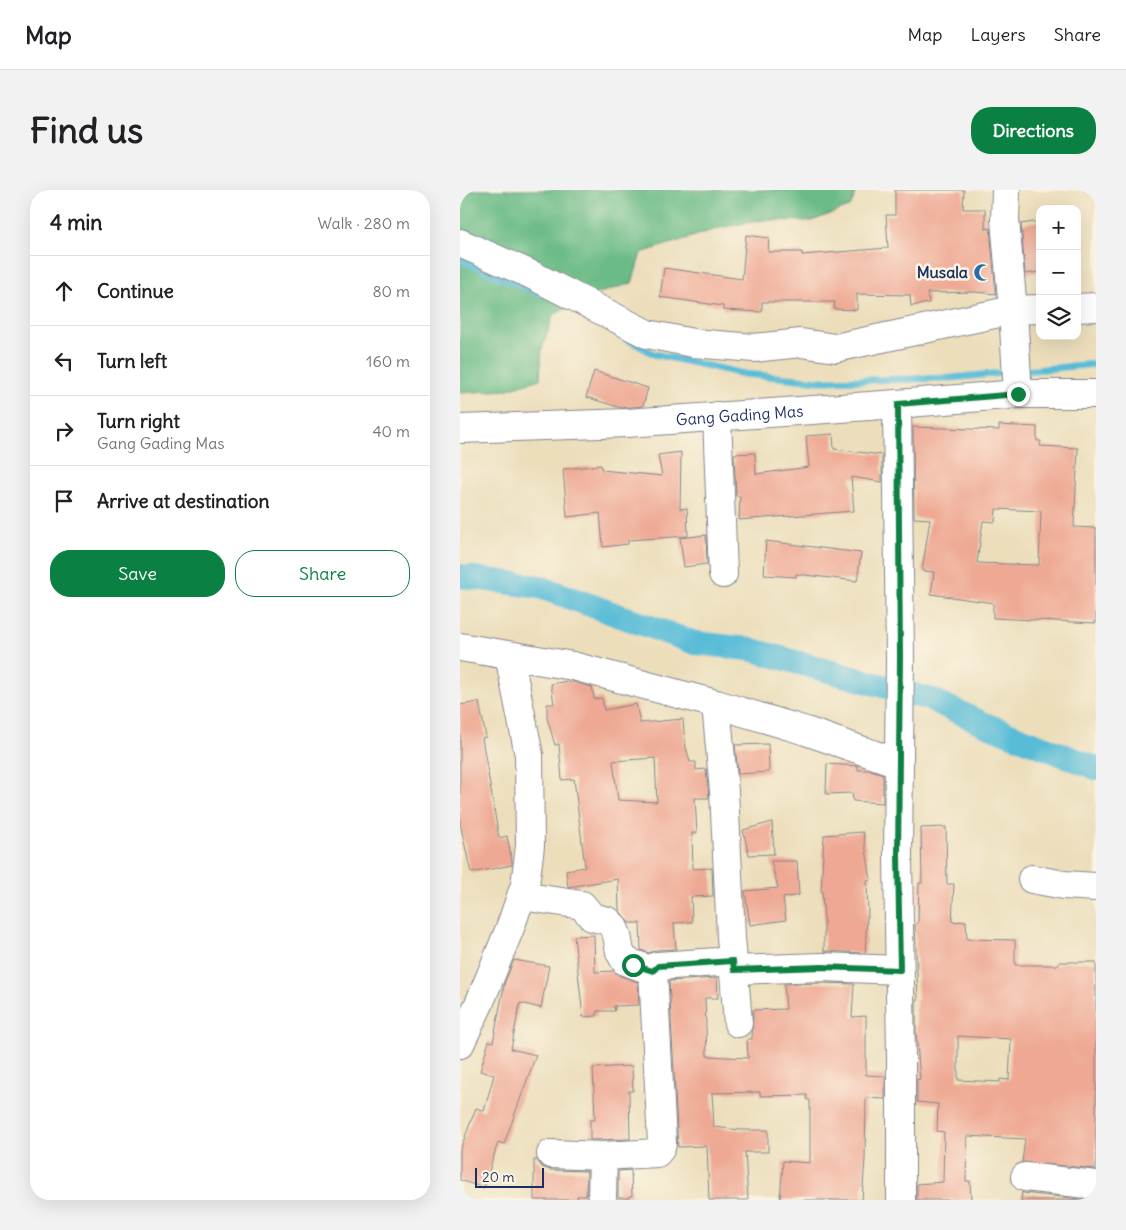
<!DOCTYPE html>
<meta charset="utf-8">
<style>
:root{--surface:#fff;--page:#f2f2f2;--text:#202124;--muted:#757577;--line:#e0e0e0;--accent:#0b8043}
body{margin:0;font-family:Delius,sans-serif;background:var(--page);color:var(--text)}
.controls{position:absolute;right:15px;top:15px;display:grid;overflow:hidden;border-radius:10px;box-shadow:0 5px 20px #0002}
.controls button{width:45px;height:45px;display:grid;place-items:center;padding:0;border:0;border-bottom:1px solid var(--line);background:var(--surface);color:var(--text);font:25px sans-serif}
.scale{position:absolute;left:15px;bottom:12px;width:69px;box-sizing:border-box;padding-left:5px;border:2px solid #1b2f5e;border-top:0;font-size:14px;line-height:18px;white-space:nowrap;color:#1b2f5e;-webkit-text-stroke:4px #fcf5e5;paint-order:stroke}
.stop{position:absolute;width:15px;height:15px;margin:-11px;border:4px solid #0b8043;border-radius:50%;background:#fff}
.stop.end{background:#0b8043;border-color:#fff;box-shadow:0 1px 5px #0008}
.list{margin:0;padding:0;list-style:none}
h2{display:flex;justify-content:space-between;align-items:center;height:65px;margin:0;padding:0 20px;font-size:21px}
h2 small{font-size:16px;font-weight:400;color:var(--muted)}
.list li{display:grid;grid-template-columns:32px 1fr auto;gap:15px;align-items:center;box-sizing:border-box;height:70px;padding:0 20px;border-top:1px solid var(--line)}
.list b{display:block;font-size:19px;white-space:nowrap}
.list p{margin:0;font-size:16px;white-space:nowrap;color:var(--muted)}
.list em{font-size:16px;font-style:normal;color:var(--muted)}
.actions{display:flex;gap:10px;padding:15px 20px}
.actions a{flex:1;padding:11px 0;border:1px solid var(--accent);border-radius:20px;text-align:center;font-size:18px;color:var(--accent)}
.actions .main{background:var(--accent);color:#fff}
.icon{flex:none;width:28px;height:28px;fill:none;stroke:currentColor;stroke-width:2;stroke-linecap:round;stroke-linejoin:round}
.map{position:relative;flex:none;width:636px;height:1010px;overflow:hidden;border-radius:20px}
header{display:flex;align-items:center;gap:30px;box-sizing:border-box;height:70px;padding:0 25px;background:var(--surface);border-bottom:1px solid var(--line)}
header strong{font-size:24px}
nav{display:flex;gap:28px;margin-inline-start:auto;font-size:18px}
.intro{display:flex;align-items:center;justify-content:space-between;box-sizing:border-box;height:120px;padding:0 30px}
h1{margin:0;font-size:35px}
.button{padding:12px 22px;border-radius:20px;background:var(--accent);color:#fff;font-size:18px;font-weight:700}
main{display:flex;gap:30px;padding:0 30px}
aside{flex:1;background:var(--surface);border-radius:20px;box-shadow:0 5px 20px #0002}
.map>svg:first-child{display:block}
.forest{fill:#6bbb86;stroke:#437572}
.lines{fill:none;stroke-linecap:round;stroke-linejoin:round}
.stream{stroke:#59bcd7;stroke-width:7}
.canal{stroke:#59bcd7;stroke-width:24}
.building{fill:#eea893;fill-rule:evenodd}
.minor-casing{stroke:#84868c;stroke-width:30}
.major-casing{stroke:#84868c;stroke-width:30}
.minor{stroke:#fff;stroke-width:28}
.major{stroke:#fff;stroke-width:28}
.route{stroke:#0b8043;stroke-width:6}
.labels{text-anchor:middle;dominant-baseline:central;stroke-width:5;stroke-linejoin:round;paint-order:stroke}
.poi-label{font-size:16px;font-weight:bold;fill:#1b2f5e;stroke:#fcf5e5;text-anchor:end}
.street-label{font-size:16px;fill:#1b2f5e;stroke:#fcf5e5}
</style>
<header>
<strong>Map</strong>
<nav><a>Map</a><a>Layers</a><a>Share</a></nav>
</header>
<div class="intro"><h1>Find us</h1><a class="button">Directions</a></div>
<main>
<aside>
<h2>4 min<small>Walk · 280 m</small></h2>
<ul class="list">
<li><svg class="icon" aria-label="ahead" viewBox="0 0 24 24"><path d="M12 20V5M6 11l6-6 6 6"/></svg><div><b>Continue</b></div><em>80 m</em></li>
<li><svg class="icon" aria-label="left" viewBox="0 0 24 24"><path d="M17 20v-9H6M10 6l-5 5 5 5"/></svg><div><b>Turn left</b></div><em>160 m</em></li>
<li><svg class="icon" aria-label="right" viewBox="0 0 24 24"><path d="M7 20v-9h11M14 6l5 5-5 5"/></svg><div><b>Turn right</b><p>Gang Gading Mas</p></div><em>40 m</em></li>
<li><svg class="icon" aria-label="arrive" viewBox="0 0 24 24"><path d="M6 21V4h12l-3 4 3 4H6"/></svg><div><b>Arrive at destination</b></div></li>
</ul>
<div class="actions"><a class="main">Save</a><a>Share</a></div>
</aside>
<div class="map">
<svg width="636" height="1010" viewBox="0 0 636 1010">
<rect width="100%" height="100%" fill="#fcf5e5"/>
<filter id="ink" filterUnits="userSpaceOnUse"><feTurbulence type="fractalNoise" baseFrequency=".02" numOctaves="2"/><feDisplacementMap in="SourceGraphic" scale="10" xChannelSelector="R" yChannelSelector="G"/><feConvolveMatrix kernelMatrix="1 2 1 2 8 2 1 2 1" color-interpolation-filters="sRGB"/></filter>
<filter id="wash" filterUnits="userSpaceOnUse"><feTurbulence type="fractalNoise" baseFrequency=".0096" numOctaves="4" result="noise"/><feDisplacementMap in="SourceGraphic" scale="20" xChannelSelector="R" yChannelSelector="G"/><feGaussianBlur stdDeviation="1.12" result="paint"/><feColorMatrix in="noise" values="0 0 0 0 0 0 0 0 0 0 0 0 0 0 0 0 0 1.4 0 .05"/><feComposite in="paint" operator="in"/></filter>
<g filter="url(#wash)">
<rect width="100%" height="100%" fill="#ecdebb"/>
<path class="forest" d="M 0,0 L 396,0 L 391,16 L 352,31 L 304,30 L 263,37 L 181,63 L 172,93 L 132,105 L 93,125 L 82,159 L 80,189 L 45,200 L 0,203 Z"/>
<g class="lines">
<path class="stream" d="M 0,70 L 80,104
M 154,142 L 194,164 L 284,184 L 360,191 L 492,188 L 552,182
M 563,181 L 636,174"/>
<path class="canal" d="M 0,386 L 80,397 L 235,453 L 289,459 L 470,509 L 522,533 L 636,578"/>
</g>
<g id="blocks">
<path class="building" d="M 435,0 L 504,0 L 503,19 L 525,19 L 525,39 L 530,38 L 536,104 L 515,102 L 467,103 L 469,113 L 451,116 L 450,105 L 397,104 L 397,120 L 374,119 L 375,112 L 302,112 L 302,122 L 263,120 L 263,116 L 200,107 L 204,78 L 282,89 L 286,45 L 309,48 L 308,62 L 342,62 L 342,65 L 428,58 L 426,25 L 435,25 Z
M 580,31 L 580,82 L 565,84 L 561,34 Z
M 134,181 L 188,198 L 183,216 L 161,218 L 126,207 Z
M 539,235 L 577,237 L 577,251 L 581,251 L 580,256 L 618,258 L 614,337 L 636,338 L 636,433 L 533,428 L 533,413 L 471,404 L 474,382 L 462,381 L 470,329 L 454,328 L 453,237 L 539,240 ZM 536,319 L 581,321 L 579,375 L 517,373 L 523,331 L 535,332 Z
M 373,244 L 374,259 L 422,265 L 422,292 L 391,287 L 394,321 L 279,330 L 280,306 L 276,306 L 274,264 L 295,263 L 296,284 L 349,277 L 346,246 Z
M 221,262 L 220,319 L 227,318 L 228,346 L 168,350 L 168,354 L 143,357 L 140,323 L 107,327 L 103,279 L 141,275 L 142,280 L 202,286 L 198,265 Z
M 246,345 L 247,374 L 224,377 L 220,348 Z
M 306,351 L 401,363 L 397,391 L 336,384 L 336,387 L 304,385 Z
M 108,491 L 109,493 L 113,492 L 132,497 L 134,509 L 142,508 L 144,520 L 176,514 L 180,533 L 223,529 L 225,554 L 230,572 L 236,572 L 236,580 L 246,579 L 249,608 L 235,608 L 237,643 L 232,643 L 233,679 L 252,678 L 253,706 L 231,707 L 232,732 L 214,733 L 216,759 L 196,760 L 189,763 L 181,760 L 180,733 L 169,733 L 159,720 L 158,689 L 108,697 L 106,680 L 125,677 L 114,589 L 102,590 L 99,554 L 95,555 L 87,528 L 87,514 L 94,514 L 91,494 ZM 195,568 L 197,612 L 158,610 L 153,571 Z
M 19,512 L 26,547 L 22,548 L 39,648 L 47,646 L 52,672 L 52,675 L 11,683 L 0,633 L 0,515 Z
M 308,554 L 309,582 L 278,584 L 275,555 Z
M 367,574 L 398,576 L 398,580 L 411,580 L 423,584 L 423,613 L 393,611 L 392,603 L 366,604 Z
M 312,632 L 314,664 L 289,665 L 283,640 Z
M 486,637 L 487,694 L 494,694 L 492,732 L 506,731 L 507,749 L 555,750 L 555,775 L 599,775 L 599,772 L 636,772 L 636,979 L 562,972 L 565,949 L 507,946 L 506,991 L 510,991 L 511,1010 L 457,1010 L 457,994 L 483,992 L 484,942 L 477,941 L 478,914 L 457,912 L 457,889 L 460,889 L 456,840 L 456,810 L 458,810 L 455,734 L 458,733 L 459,693 L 462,693 L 461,638 ZM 498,846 L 551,849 L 549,890 L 540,889 L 540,892 L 498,890 Z
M 403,642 L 411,690 L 407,691 L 408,727 L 407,727 L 405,763 L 364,761 L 364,730 L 362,701 L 361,701 L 364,645 Z
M 311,671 L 337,671 L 339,705 L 323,708 L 326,730 L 290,735 L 285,701 L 318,698 Z
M 134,745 L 135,782 L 154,781 L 160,786 L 178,792 L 179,815 L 154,816 L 155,821 L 137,821 L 137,826 L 123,827 L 114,746 Z
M 54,770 L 89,776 L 81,818 L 60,813 L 51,859 L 76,865 L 44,954 L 38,952 L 24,998 L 0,990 L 0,960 L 16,918 L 24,921 L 34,885 L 20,881 L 29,851 L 33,852 L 45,791 Z
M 257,788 L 258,808 L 245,808 L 247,866 L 288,868 L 287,849 L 292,849 L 293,820 L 326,819 L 324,794 L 362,793 L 394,794 L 392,827 L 406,826 L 406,885 L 425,886 L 425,909 L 406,908 L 405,969 L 402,1010 L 320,1010 L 323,971 L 350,973 L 350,910 L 347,910 L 347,905 L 300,906 L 300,902 L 252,903 L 254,937 L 280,940 L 308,940 L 308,962 L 285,962 L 288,1010 L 249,1010 L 247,956 L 218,957 L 209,791 Z
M 172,876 L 173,901 L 169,901 L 170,949 L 130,950 L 130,930 L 135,930 L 133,878 Z
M 74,970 L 77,970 L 82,977 L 90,980 L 127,981 L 126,1006 L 117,1006 L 117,1010 L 74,1010 Z
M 171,980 L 172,1006 L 169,1006 L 169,1008 L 158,1008 L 158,981 Z
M 562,1002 L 563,1003 L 630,1010 L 561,1010 Z"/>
</g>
</g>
<g filter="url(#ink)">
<use href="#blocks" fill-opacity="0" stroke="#84868c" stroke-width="1"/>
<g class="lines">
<defs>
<path id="minor" d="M 546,0 L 545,30 L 553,120 L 558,204
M 0,53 L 72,85 L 187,144 L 233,153 L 294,158 L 341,153 L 375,158 L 553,120 L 580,119
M 617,118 L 636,117
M 437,214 L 440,467 L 438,666 L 441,868 L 441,1010
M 257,226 L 263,384
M 0,457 L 113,476 L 256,514 L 346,541 L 438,573
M 256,514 L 264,601 L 271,747 L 278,833
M 572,689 L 604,695 L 636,697
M 61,706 L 122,715 L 132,727 L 148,731 L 153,736 L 157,745 L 160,762 L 165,771 L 193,781
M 274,780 L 362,777 L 439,780
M 0,854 L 19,814 L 50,738 L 65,695 L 70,656 L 69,565 L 49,465
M 91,964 L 143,966 L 197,963 L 201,958 L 202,953 L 193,781 L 197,776 L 273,771
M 565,987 L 636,995
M 142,1010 L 143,966"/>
<g id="major">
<path id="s1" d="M 0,239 L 167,233 L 437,214 L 558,204 L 636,204"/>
</g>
</defs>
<use href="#minor" class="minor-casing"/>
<use href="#major" class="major-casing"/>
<use href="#minor" class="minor"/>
<use href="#major" class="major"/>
</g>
</g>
<g class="lines" filter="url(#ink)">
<path class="route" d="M 173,775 L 193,781 L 198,776 L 273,771 L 274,780 L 362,777 L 440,780 L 438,666 L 440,467 L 438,214 L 558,204"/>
</g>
<defs>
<symbol id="mosque-bare" viewBox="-9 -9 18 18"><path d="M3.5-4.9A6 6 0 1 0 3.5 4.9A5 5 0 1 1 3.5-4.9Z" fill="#1f6fb2" stroke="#fcf5e5" stroke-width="2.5" paint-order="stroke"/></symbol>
</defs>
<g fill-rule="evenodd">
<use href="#mosque-bare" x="510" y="70" width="25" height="25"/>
</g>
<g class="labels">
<g class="poi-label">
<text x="508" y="82">Musala</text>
</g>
<g class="street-label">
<text stroke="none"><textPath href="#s1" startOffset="280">Gang Gading Mas</textPath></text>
</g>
</g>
</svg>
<div class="controls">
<button>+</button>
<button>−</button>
<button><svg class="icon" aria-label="layers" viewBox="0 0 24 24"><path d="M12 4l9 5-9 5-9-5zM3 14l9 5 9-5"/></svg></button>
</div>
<div class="scale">20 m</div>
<div class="stop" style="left:173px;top:775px"></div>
<div class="stop end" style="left:558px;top:204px"></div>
</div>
</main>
